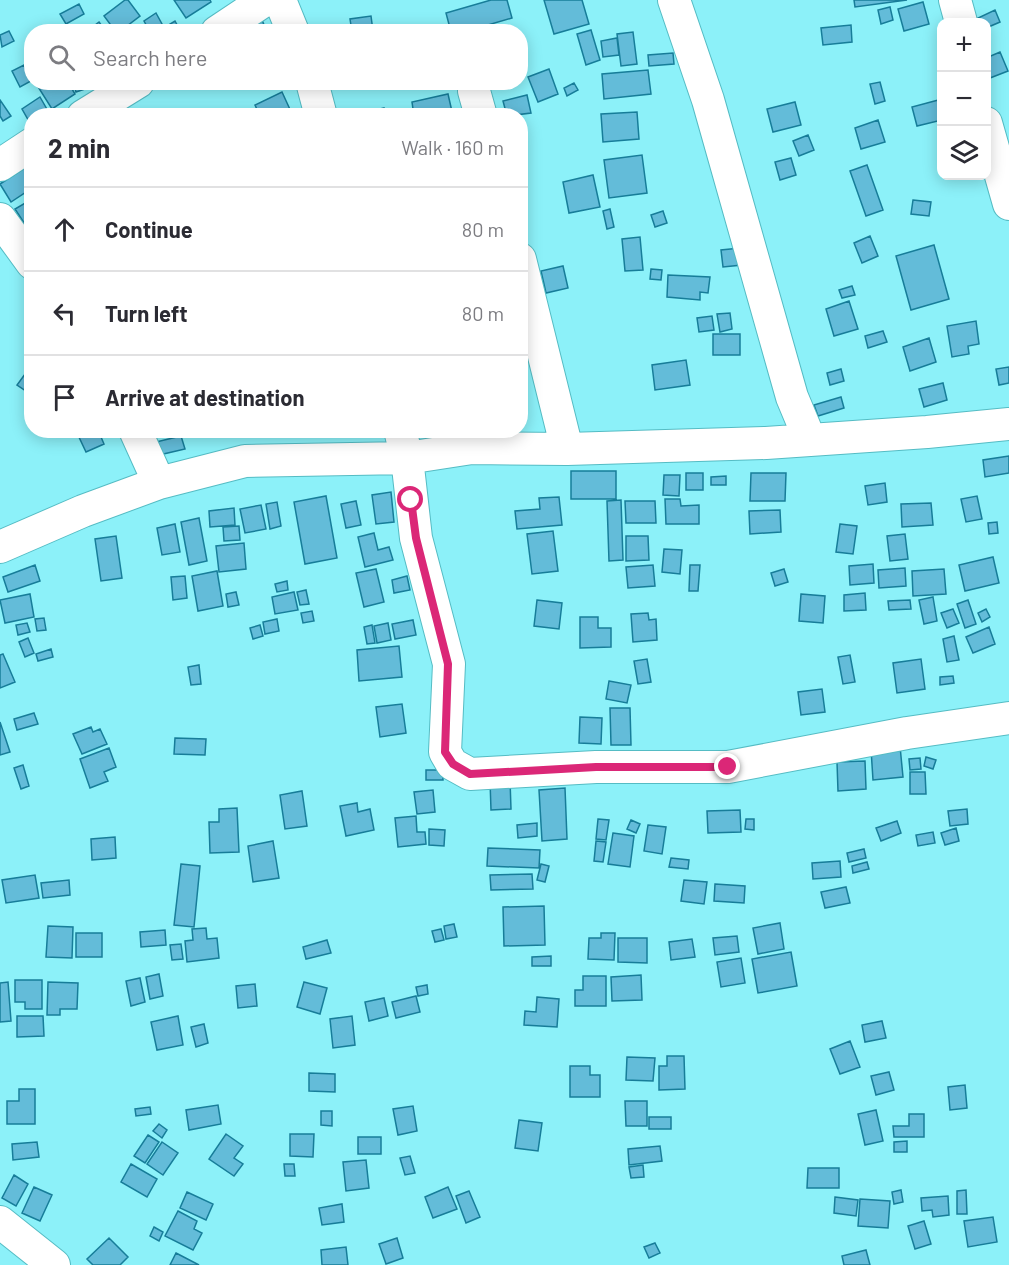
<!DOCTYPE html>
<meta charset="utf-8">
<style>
:root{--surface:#fff;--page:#f2f2f3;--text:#2b2b33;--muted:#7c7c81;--line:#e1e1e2}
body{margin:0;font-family:Barlow,sans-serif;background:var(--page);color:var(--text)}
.controls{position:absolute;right:18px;top:18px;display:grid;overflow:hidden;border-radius:12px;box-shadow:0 3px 15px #0003}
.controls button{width:54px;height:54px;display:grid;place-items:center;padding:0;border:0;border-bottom:2px solid var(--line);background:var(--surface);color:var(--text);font:30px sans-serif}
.stop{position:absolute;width:18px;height:18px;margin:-14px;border:4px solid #db2777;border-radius:50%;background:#fff}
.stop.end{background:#db2777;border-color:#fff;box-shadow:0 2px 6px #0008}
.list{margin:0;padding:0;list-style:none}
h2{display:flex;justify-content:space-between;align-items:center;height:78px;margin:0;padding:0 24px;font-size:26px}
h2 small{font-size:20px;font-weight:400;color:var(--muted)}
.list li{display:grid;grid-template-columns:39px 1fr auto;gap:18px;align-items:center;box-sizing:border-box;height:84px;padding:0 24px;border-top:2px solid var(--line)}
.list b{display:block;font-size:22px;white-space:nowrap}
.list em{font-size:20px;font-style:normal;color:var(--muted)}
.icon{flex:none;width:33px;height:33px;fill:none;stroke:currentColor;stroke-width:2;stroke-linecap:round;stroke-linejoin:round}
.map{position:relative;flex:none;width:1009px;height:1265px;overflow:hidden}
.search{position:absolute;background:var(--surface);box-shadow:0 3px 15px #0003;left:24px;top:24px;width:504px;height:66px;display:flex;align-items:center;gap:15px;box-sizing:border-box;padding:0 21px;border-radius:24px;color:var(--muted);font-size:22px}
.panel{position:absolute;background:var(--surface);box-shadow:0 3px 15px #0003;left:24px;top:108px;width:504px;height:330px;border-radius:24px}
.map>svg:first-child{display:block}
.building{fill:#63bcd9;stroke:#177d99;stroke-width:1.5}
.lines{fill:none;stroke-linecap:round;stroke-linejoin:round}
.minor-casing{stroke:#55bcc4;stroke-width:34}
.minor{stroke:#fff;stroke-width:32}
.route{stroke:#db2777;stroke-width:8}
</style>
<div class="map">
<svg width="1009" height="1265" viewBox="0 0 1009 1265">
<rect width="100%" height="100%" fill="#8cf1f9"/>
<path class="building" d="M 125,0 L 128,0 L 140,16 L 119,32 L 116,32 L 104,16 Z
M 174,0 L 210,0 L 211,2 L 186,18 Z
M 491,0 L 507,0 L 512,18 L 464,32 L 451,32 L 446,13 Z
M 544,0 L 582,0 L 589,24 L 554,34 Z
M 854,0 L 907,0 L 855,7 Z
M 923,2 L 929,24 L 904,31 L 898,9 Z
M 79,4 L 84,14 L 66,24 L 60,14 Z
M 890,7 L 893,20 L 881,24 L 878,10 Z
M 995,10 L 1000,22 L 986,28 L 986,22 L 980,22 L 978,18 Z
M 156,13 L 162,24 L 150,32 L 144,21 Z
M 371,16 L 373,31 L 352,32 L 350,19 Z
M 262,20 L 267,32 L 244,32 Z
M 175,21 L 181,32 L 157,32 Z
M 99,22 L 106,32 L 86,32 Z
M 851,25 L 852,42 L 823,45 L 821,28 Z
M 591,30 L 600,60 L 586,65 L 577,34 Z
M 9,31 L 14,41 L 2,47 L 0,35 Z
M 633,32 L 637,64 L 621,66 L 617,34 Z
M 617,38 L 619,55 L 603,57 L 601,41 Z
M 1000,52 L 1008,71 L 990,78 L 986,71 L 986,58 Z
M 673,53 L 674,64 L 649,66 L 648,55 Z
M 24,65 L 31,81 L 20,87 L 12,71 Z
M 549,69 L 558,94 L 538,102 L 528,77 Z
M 648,70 L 651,94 L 604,99 L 602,74 Z
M 35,82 L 68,82 L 75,94 L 52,109 Z
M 73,82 L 90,82 L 91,87 L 76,92 Z
M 880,82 L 885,101 L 875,104 L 870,84 Z
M 574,83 L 578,90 L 567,96 L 564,88 Z
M 282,92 L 293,116 L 260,116 L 255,105 Z
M 448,94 L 453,116 L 414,116 L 412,102 Z
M 527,95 L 531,113 L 507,116 L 503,101 Z
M 40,97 L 48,111 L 41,116 L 32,116 L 30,123 L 22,109 Z
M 942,99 L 942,120 L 917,126 L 912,107 Z
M 0,100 L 11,116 L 3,121 L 0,116 Z
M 795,102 L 801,125 L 773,132 L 767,109 Z
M 384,108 L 386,116 L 354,116 Z
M 637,112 L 639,139 L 603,142 L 601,114 Z
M 878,120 L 885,142 L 861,149 L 855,128 Z
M 808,135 L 814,150 L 799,156 L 793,141 Z
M 642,155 L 647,193 L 609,198 L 604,160 Z
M 791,158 L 796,175 L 780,180 L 775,162 Z
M 867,165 L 883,210 L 866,216 L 850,171 Z
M 26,167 L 32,176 L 32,188 L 11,202 L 0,184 Z
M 593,175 L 600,207 L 569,213 L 563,182 Z
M 32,199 L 32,227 L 28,229 L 15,209 Z
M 913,200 L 931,202 L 929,216 L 911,214 Z
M 610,209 L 614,227 L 607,229 L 603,211 Z
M 663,211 L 667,223 L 655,227 L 651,215 Z
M 870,236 L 878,256 L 862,263 L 854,243 Z
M 640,237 L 643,270 L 625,271 L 622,239 Z
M 934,245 L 949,299 L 911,310 L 896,256 Z
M 740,248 L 742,265 L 723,267 L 721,250 Z
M 563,266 L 568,288 L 546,293 L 541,271 Z
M 651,269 L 662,270 L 661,280 L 650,279 Z
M 668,275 L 710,277 L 708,293 L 700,292 L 700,300 L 667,297 Z
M 852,286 L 855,295 L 842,298 L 839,290 Z
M 849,301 L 858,329 L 834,336 L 826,309 Z
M 730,313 L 732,329 L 720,332 L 717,314 Z
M 712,316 L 714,330 L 699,332 L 697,318 Z
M 976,321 L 979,344 L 968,346 L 969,354 L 952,357 L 947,326 Z
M 883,331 L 887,342 L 868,348 L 865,336 Z
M 713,334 L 740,334 L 740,355 L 713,355 Z
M 929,338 L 936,362 L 910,371 L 903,347 Z
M 686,360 L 690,385 L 655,390 L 652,365 Z
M 31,366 L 32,367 L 32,395 L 17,385 Z
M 1009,367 L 1009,383 L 999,385 L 996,369 Z
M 841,369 L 844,381 L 830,385 L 827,373 Z
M 943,383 L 947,400 L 924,407 L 919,389 Z
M 841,397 L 844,408 L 818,416 L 814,405 Z
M 88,430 L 98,430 L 104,444 L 86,452 L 78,435 Z
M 181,436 L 185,449 L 159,455 L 156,442 Z
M 1009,456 L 1009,473 L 985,477 L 983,460 Z
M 571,471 L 616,471 L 616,499 L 571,499 Z
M 686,473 L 703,473 L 703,490 L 686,490 Z
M 751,473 L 786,473 L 785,501 L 750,501 Z
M 664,475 L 680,475 L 679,496 L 663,495 Z
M 726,476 L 726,485 L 711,485 L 711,477 Z
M 885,483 L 887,502 L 868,505 L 865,486 Z
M 391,492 L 394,522 L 376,524 L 372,495 Z
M 326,496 L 337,558 L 305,564 L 294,502 Z
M 977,496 L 982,519 L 966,522 L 961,499 Z
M 559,497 L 562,525 L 517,529 L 515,511 L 540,509 L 539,498 Z
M 665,499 L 680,499 L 681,506 L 699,505 L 699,524 L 666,524 Z
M 621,500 L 623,560 L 609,561 L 607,501 Z
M 356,501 L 361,525 L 346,528 L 341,504 Z
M 625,501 L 655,501 L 656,523 L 626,523 Z
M 277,502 L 281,526 L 270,529 L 266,504 Z
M 931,503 L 933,525 L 902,527 L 901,504 Z
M 261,505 L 266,529 L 245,533 L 240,509 Z
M 234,508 L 235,525 L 210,527 L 209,511 Z
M 780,510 L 781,532 L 750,534 L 749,511 Z
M 199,518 L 207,561 L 189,565 L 181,522 Z
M 997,522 L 998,533 L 989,534 L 988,523 Z
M 175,524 L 180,552 L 162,555 L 157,528 Z
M 840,524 L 857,526 L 853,554 L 836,552 Z
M 239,526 L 240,540 L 224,541 L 223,527 Z
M 553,531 L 558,571 L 532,574 L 527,534 Z
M 374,533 L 378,550 L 389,547 L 393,560 L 365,567 L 358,537 Z
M 905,534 L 908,559 L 890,561 L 887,536 Z
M 116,536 L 122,578 L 101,581 L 95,539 Z
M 626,536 L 648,536 L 649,560 L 626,561 Z
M 244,543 L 246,569 L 219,572 L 216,546 Z
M 664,549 L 682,550 L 680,574 L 662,572 Z
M 993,557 L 999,583 L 965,591 L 959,565 Z
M 873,564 L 874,583 L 850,585 L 849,566 Z
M 35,565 L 40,581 L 8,592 L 3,577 Z
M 653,565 L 655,586 L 628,588 L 626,567 Z
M 690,565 L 700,565 L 698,591 L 689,591 Z
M 905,568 L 906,586 L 879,588 L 878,570 Z
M 376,569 L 384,602 L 364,607 L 356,573 Z
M 784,569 L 788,582 L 775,586 L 771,573 Z
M 944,569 L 946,594 L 913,596 L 912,571 Z
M 217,571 L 223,606 L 198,611 L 192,576 Z
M 185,576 L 187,598 L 173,600 L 171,577 Z
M 407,576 L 410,590 L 394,593 L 392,580 Z
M 287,581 L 288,590 L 277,592 L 275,584 Z
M 306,590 L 309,604 L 300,605 L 297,592 Z
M 236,592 L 239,605 L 228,607 L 226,594 Z
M 294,592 L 298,610 L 275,614 L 272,597 Z
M 865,593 L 866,610 L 844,611 L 844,595 Z
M 30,594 L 34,617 L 5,623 L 0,600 Z
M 801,594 L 825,596 L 823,623 L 799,621 Z
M 933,597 L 937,621 L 924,624 L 919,600 Z
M 537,600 L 562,603 L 559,629 L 534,626 Z
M 910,600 L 911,609 L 889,610 L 888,601 Z
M 968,600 L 976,624 L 965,628 L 957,604 Z
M 953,609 L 959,623 L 947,628 L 941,613 Z
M 986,609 L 990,617 L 982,622 L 978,613 Z
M 312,611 L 314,621 L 303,623 L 301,613 Z
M 648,613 L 649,620 L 656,619 L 657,640 L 633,642 L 631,614 Z
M 580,617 L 598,617 L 598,628 L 611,628 L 611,647 L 580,648 Z
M 44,618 L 46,630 L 37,631 L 35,619 Z
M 277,619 L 279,631 L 265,634 L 263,622 Z
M 413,620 L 416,635 L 395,639 L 392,624 Z
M 27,623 L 30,632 L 18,635 L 16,625 Z
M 388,623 L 391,640 L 377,643 L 374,626 Z
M 260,625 L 263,636 L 253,639 L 250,628 Z
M 372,625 L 375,643 L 367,644 L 364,627 Z
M 989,627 L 995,644 L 973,653 L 966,637 Z
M 954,636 L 959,660 L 947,662 L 943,639 Z
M 28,638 L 34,653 L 25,657 L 19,642 Z
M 399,646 L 402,677 L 359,681 L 357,650 Z
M 51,649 L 53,657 L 38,661 L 36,654 Z
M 3,654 L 15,682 L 0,688 L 0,655 Z
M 850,655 L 855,682 L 843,684 L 838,657 Z
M 647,659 L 651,682 L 638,684 L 634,661 Z
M 921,659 L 925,689 L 897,693 L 893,663 Z
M 199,665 L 201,684 L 191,685 L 188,667 Z
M 953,676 L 954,683 L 940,685 L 940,677 Z
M 609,681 L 631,685 L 627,703 L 606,699 Z
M 822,689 L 825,712 L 801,715 L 798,692 Z
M 402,704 L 406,733 L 380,737 L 376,707 Z
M 610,708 L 630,708 L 631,745 L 611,745 Z
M 34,713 L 38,724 L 17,730 L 14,719 Z
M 580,717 L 602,718 L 601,744 L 579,743 Z
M 0,722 L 10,752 L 0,755 Z
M 91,727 L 93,732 L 100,729 L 107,744 L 82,754 L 73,734 Z
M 175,738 L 206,739 L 205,755 L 174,754 Z
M 900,746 L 903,777 L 873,780 L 871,749 Z
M 109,748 L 116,767 L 104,772 L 108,781 L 90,788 L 80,759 Z
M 926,757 L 936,760 L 933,769 L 924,766 Z
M 920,758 L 921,769 L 910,770 L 909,759 Z
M 865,761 L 866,789 L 838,791 L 837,762 Z
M 23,765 L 29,786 L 21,789 L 14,768 Z
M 426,770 L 443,770 L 443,780 L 426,780 Z
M 910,772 L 925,772 L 926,794 L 910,794 Z
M 510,780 L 511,809 L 491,810 L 490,781 Z
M 565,788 L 567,839 L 542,841 L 539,790 Z
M 433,790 L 435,812 L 417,814 L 414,792 Z
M 302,791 L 307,826 L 285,829 L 280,795 Z
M 357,803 L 358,812 L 370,809 L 374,830 L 346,836 L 340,806 Z
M 237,808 L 239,852 L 210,853 L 209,822 L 219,822 L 219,809 Z
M 967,809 L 968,824 L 950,826 L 948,811 Z
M 740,810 L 741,832 L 708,833 L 707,811 Z
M 416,816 L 417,832 L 425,832 L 426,844 L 398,847 L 395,818 Z
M 598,819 L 609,820 L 606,840 L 596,839 Z
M 746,819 L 754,819 L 754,830 L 745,829 Z
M 631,820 L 640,824 L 636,833 L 627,829 Z
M 897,821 L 901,833 L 881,841 L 876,828 Z
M 537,823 L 537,836 L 518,838 L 517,825 Z
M 648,825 L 666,827 L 662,854 L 644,851 Z
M 956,828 L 959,841 L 945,845 L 941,833 Z
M 429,829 L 445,830 L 444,846 L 429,845 Z
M 933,832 L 935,843 L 918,846 L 916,835 Z
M 613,833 L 634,836 L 630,867 L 608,864 Z
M 115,837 L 116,858 L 92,860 L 91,839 Z
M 273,841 L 279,878 L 253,882 L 248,846 Z
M 596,841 L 606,842 L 603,862 L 594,861 Z
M 488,848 L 540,850 L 539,868 L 487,866 Z
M 864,849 L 866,858 L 849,862 L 847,853 Z
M 671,858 L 689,860 L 688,869 L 669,867 Z
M 840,861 L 841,877 L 813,879 L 812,863 Z
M 867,862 L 869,869 L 853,873 L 852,866 Z
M 181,864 L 200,866 L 194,927 L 174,925 Z
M 541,864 L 549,866 L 545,882 L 537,880 Z
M 532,874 L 533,889 L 491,890 L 490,875 Z
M 35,875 L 39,898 L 6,903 L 2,880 Z
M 69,880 L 70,895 L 43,898 L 41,883 Z
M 684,880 L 707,882 L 704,904 L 681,901 Z
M 715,884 L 745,886 L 744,903 L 714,901 Z
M 846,887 L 850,903 L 825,908 L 821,892 Z
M 544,906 L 545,945 L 504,946 L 503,907 Z
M 780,923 L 784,949 L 758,954 L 753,928 Z
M 454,924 L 457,937 L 446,939 L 444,926 Z
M 48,926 L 73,927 L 72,958 L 46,957 Z
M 206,928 L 207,939 L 217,938 L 219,958 L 187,962 L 185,941 L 193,940 L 192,929 Z
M 441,929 L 444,940 L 435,942 L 432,931 Z
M 165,930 L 166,945 L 141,947 L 140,932 Z
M 76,933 L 102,933 L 102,957 L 76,957 Z
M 601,933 L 615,933 L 614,960 L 588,959 L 589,938 L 601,938 Z
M 737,936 L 739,952 L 715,955 L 713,938 Z
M 618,938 L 647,938 L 647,963 L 618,962 Z
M 692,939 L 695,957 L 671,960 L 669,942 Z
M 327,940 L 331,953 L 306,959 L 303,947 Z
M 181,944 L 183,959 L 172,960 L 170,945 Z
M 791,952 L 797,986 L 758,993 L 752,959 Z
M 551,956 L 551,966 L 532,966 L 532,957 Z
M 741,958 L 745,983 L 721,987 L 717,962 Z
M 159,974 L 163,996 L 150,999 L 146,977 Z
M 641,975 L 642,1000 L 612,1001 L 611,977 Z
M 583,976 L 606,976 L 606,1006 L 575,1006 L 575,990 L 583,990 Z
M 140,978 L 145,1002 L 131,1006 L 126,981 Z
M 15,980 L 42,980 L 42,1009 L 25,1009 L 25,1002 L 15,1002 Z
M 8,982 L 11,1021 L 0,1022 L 0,983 Z
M 48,982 L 78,983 L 77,1009 L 60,1009 L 60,1015 L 47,1015 Z
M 304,982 L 327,988 L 320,1014 L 297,1007 Z
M 255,984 L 257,1006 L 238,1008 L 236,986 Z
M 427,985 L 428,994 L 418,996 L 416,987 Z
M 416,996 L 420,1012 L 396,1018 L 392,1002 Z
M 537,997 L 559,999 L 557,1027 L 524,1025 L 525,1011 L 536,1012 Z
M 384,998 L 388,1016 L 369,1021 L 365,1002 Z
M 17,1016 L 43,1016 L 44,1036 L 17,1037 Z
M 178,1016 L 183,1045 L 157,1050 L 151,1022 Z
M 352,1016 L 355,1045 L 333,1048 L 330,1019 Z
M 882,1021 L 886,1038 L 865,1042 L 862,1025 Z
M 204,1024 L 208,1043 L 196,1047 L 191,1027 Z
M 850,1041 L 860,1067 L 840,1074 L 830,1049 Z
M 667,1056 L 684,1056 L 685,1089 L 659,1090 L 659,1066 L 667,1066 Z
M 627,1057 L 655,1058 L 653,1081 L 626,1080 Z
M 570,1066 L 590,1066 L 590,1075 L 600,1075 L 600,1097 L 570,1097 Z
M 889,1072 L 894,1090 L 876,1095 L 871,1076 Z
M 309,1073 L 335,1074 L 335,1092 L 309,1091 Z
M 965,1085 L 967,1108 L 950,1110 L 948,1087 Z
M 19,1089 L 35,1089 L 35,1124 L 7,1124 L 7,1101 L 19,1101 Z
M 625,1101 L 647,1101 L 647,1126 L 626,1126 Z
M 218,1105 L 221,1124 L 189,1130 L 186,1110 Z
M 413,1106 L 417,1131 L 398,1135 L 393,1109 Z
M 150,1107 L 151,1114 L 136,1116 L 135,1109 Z
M 876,1110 L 883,1141 L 865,1145 L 858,1114 Z
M 321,1111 L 332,1111 L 332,1126 L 321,1125 Z
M 909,1114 L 924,1114 L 924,1137 L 894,1137 L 893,1126 L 909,1126 Z
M 649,1117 L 671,1117 L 671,1129 L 649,1129 Z
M 519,1120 L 542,1123 L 538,1151 L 515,1148 Z
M 159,1124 L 167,1130 L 162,1138 L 153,1131 Z
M 226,1134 L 243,1146 L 234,1158 L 243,1164 L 234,1176 L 209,1159 Z
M 290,1134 L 314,1134 L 313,1157 L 290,1156 Z
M 148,1135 L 159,1142 L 145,1163 L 134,1156 Z
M 358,1137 L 381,1137 L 381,1154 L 358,1154 Z
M 907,1141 L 907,1152 L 894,1152 L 894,1142 Z
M 37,1142 L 39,1157 L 13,1160 L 12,1144 Z
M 162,1142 L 178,1153 L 163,1175 L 147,1164 Z
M 660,1146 L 662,1161 L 629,1165 L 628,1149 Z
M 410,1156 L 415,1173 L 405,1175 L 400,1158 Z
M 366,1160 L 369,1188 L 346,1191 L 343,1162 Z
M 131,1164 L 157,1179 L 147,1197 L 121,1182 Z
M 284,1164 L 294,1164 L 295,1176 L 285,1176 Z
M 643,1165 L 644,1177 L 631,1178 L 629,1167 Z
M 808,1168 L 839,1168 L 839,1188 L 807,1188 Z
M 14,1175 L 28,1184 L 16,1206 L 2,1198 Z
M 34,1187 L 52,1195 L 40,1221 L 22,1213 Z
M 448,1187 L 457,1209 L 433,1218 L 425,1197 Z
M 901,1190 L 903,1202 L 894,1204 L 892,1192 Z
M 966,1190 L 967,1214 L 957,1214 L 957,1191 Z
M 469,1191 L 480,1217 L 466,1223 L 456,1196 Z
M 187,1192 L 213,1204 L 206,1220 L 180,1208 Z
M 948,1196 L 949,1215 L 933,1217 L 932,1210 L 922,1211 L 921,1198 Z
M 835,1197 L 858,1200 L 856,1216 L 834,1213 Z
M 860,1199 L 890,1201 L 888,1228 L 858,1226 Z
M 342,1204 L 344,1222 L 322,1225 L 319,1208 Z
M 178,1211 L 197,1221 L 194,1229 L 202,1233 L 193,1250 L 165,1236 Z
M 993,1217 L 997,1242 L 968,1247 L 964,1221 Z
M 924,1221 L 931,1244 L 915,1249 L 908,1226 Z
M 154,1227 L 163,1232 L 159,1241 L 150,1236 Z
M 109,1238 L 128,1257 L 120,1265 L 93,1265 L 87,1259 Z
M 397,1238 L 403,1258 L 386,1264 L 379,1244 Z
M 655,1243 L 660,1253 L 649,1258 L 644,1247 Z
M 346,1247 L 348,1265 L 322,1265 L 321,1250 Z
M 866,1250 L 870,1265 L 844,1265 L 842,1256 Z
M 176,1253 L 199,1265 L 170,1265 Z"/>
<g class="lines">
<defs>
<path id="minor" d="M 280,0 L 293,32
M 674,0 L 708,100 L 792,397 L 810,440
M 955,0 L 961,22
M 217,32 L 265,0
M 312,82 L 321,116
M 474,91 L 481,116
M 83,116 L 138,82
M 986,123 L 1009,204
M 0,165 L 32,144
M 0,219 L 32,263
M 520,259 L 567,449
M 135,430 L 159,483
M 400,430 L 407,458 L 416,538 L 449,664 L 445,752 L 452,764 L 470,774 L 596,767 L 728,767 L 907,733 L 1009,718
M 0,547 L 83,511 L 159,483 L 245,461 L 407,458 L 472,448 L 567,449 L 766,443 L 927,432 L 1009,424
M 0,1222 L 54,1265"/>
</defs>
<use href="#minor" class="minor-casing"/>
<use href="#minor" class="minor"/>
</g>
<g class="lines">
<path class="route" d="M 411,500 L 416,538 L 448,664 L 445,752 L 453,764 L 470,774 L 596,767 L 728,767"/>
</g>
</svg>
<div class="controls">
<button>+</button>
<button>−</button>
<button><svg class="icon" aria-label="layers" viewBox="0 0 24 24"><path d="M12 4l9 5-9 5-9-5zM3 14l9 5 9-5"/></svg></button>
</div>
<div class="stop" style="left:411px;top:500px"></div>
<div class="stop end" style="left:728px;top:767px"></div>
<div class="search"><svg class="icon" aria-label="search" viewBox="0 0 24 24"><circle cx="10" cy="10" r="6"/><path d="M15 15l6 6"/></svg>Search here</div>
<section class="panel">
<h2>2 min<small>Walk · 160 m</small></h2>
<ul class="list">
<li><svg class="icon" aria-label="ahead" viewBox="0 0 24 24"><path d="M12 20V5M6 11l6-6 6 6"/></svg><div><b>Continue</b></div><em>80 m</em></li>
<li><svg class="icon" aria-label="left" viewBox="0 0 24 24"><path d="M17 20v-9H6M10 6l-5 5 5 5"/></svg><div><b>Turn left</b></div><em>80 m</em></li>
<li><svg class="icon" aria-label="arrive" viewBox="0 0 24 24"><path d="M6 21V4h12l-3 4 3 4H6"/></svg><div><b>Arrive at destination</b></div></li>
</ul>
</section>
</div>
